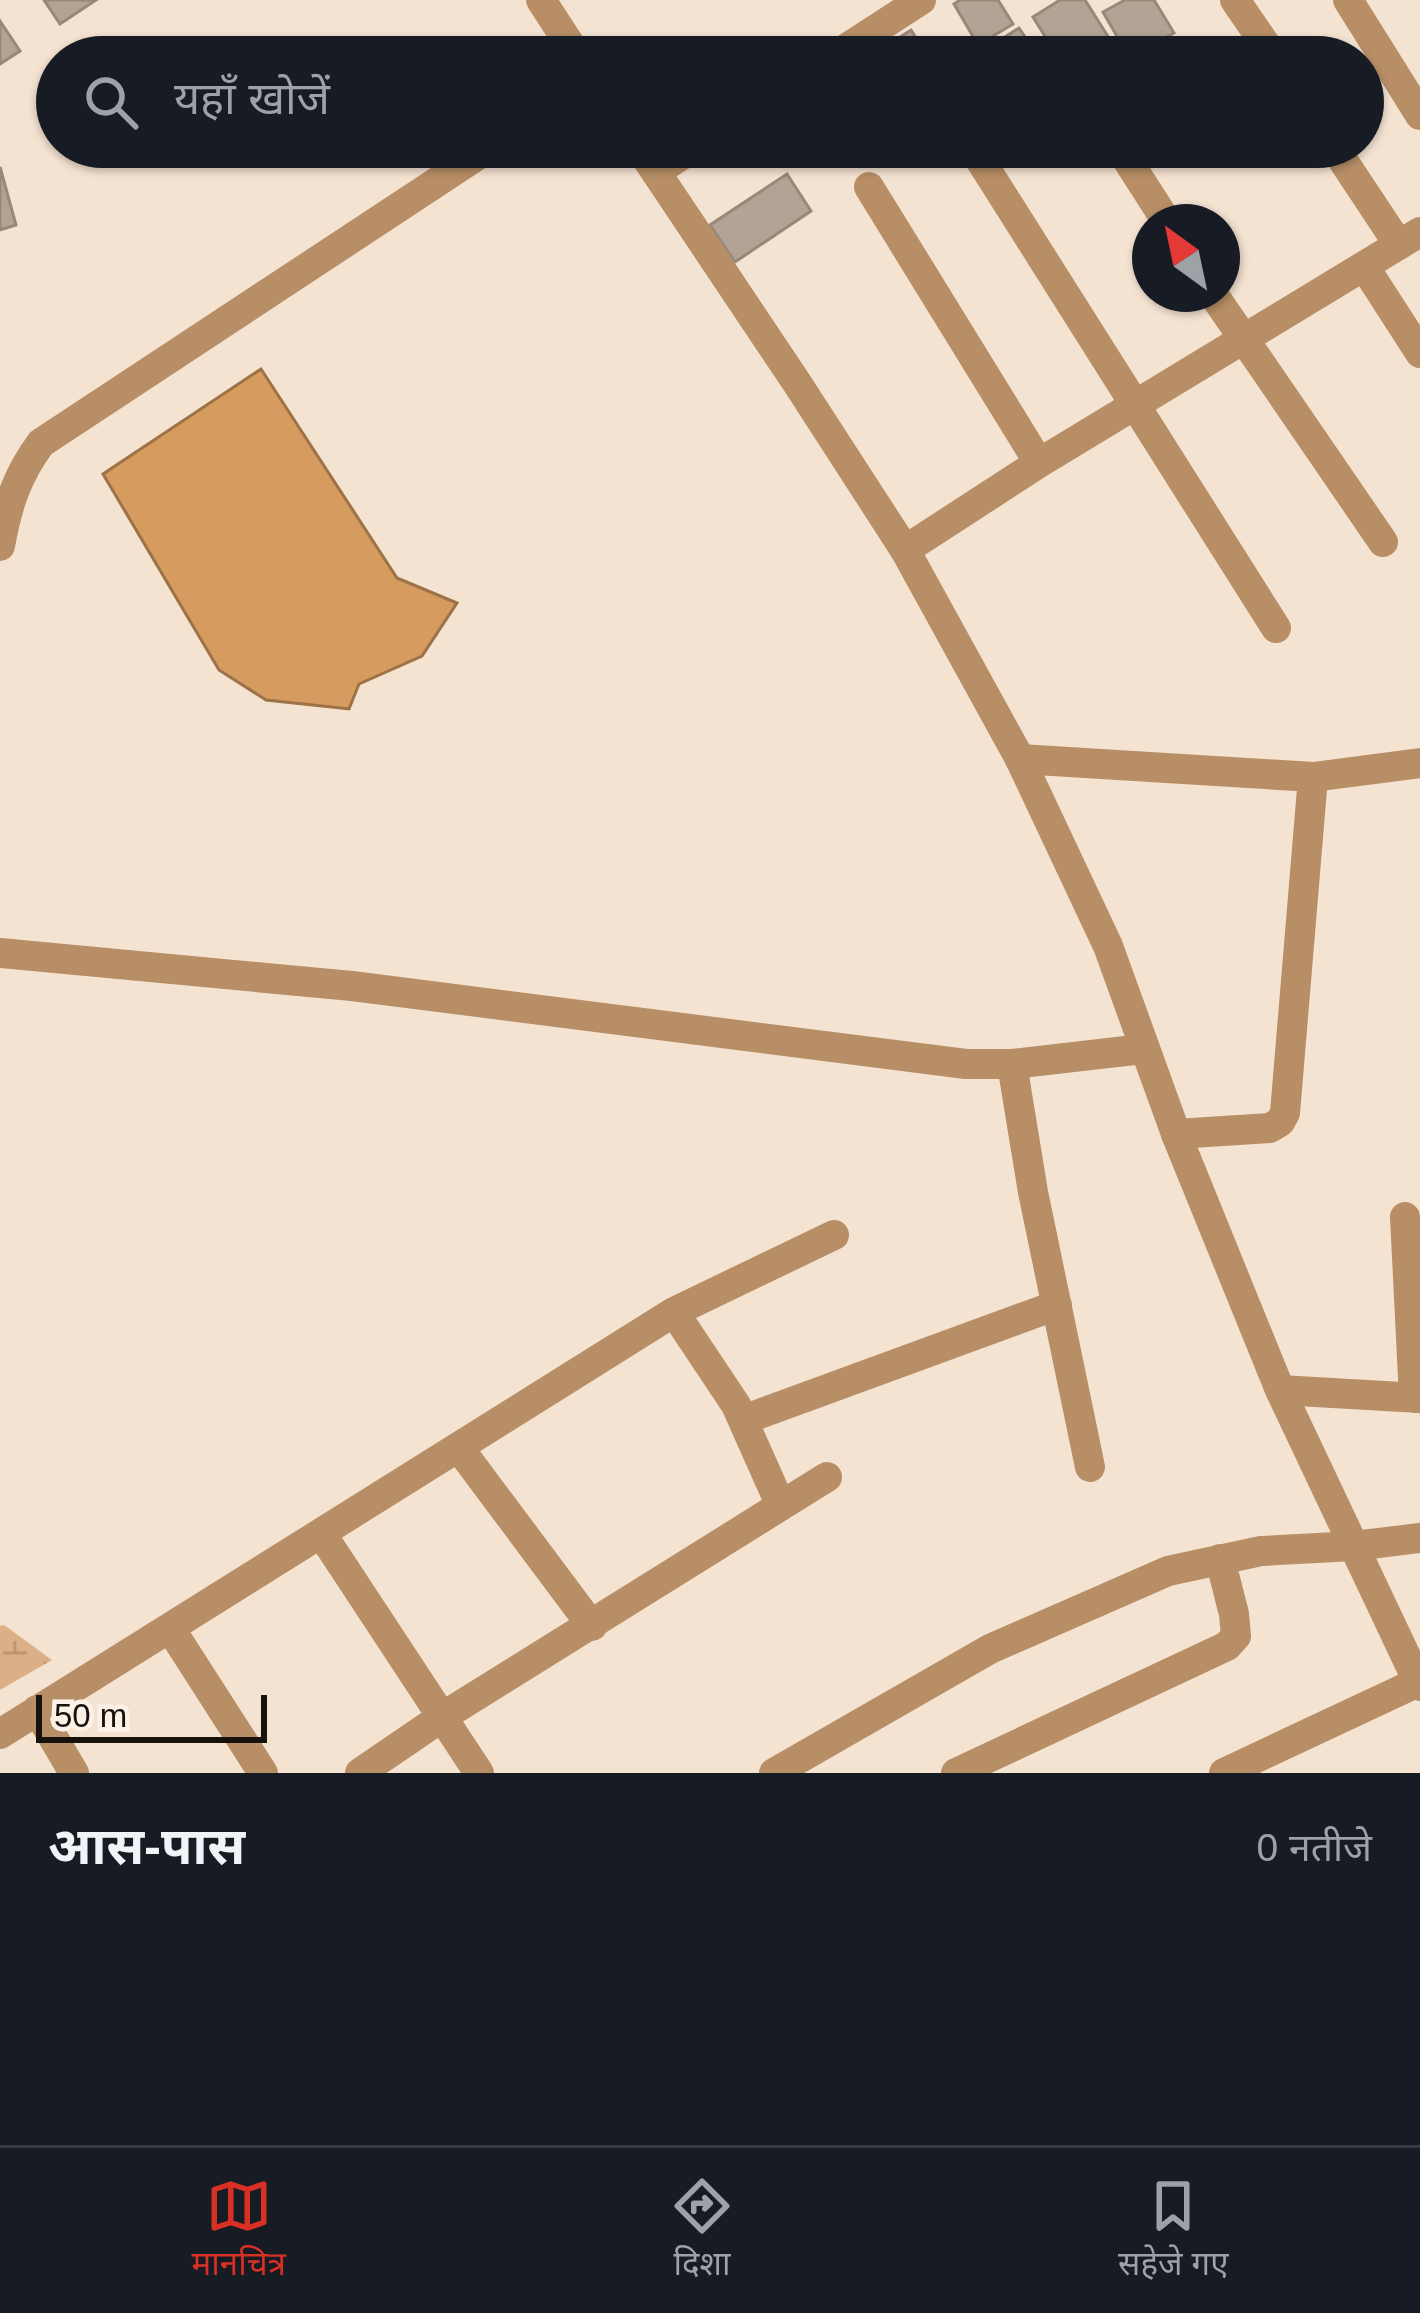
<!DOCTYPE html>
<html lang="hi">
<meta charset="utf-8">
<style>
:root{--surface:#171b24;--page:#20242c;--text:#f1f3f6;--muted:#9ea1a6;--line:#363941;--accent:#d93025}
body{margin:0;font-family:Arial,"Noto Sans Devanagari",sans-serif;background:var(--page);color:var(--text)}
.compass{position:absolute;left:1132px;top:204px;width:108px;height:108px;border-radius:50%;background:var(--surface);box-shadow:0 3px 9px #0004;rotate:327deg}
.scale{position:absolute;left:36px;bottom:30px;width:231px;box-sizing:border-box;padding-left:12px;border:6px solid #18120d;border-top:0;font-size:33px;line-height:42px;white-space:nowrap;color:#18120d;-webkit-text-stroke:9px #fcf1e7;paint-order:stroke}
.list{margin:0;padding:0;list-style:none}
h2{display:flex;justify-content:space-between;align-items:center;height:156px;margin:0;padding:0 48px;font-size:51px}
h2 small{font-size:39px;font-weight:400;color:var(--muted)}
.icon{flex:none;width:66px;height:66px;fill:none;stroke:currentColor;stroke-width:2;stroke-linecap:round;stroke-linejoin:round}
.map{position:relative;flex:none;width:1420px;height:1773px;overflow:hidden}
.search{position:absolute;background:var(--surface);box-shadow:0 3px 9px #0004;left:36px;right:36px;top:36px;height:132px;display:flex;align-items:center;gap:30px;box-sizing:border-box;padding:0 42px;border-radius:66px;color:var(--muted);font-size:45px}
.sheet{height:372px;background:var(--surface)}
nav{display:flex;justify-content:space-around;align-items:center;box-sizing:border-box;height:168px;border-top:3px solid var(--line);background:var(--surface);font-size:33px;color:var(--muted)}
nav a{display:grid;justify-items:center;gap:6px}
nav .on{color:var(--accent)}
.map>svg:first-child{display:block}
.wetland{fill:url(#wetland-marsh)}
.water{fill:#d69b5f;stroke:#9d7246;stroke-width:3}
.building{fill:#b4a394;stroke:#998879;stroke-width:3}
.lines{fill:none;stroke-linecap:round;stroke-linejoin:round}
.minor{stroke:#b78e66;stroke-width:30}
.tertiary{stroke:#b78e66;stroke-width:30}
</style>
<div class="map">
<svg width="1420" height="1773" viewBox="0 0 1420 1773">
<defs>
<pattern id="wetland-marsh" width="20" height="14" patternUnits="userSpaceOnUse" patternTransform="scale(3)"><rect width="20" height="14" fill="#dcb087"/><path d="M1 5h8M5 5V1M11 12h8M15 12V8" fill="none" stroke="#bc9673"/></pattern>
</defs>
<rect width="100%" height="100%" fill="#f5e3d2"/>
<path class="wetland" d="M 4,1625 L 52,1660 L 0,1690 L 0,1626 Z"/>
<path class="water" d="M 261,369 L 397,578 L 457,603 L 422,656 L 359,684 L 349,709 L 266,700 L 219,670 L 103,474 Z"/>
<path class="building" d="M 44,0 L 96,0 L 60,24 Z
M 960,0 L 998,0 L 1013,24 L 978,45 L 954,4 Z
M 1060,0 L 1085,0 L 1114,46 L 1095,57 L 1058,57 L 1033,17 Z
M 1125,0 L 1154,0 L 1174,33 L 1129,57 L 1103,12 Z
M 0,21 L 20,51 L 0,64 Z
M 1019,28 L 1038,56 L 974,57 Z
M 911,30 L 928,57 L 869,57 Z
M 880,147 L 908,147 L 886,161 L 878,149 Z
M 0,167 L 16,225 L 0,230 Z
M 787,174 L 811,211 L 735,262 L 710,225 Z"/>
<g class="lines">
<path class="minor" d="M 1235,0 L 1274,57
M 1348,0 L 1420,115
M 833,57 L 921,0
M 972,147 L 1276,628
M 1119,147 L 1167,222
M 1334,147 L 1399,245
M 656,172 L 694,147
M 869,187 L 1039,463
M 1364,266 L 1420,353
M 1213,294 L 1383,542
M 0,546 C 7,506 17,475 41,443 L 490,147
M 905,550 L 1039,463 L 1420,232
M 1020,759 L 1313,777 L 1420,763
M 1012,1064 L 1033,1192 L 1090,1467
M 1176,1134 L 1270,1128 L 1280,1122 L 1285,1113 L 1313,777
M 1405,1217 L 1414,1398
M 674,1312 L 736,1405 L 781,1506
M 1280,1390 L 1420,1398
M 743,1420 L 1057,1305
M 459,1448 L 592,1626
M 321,1533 L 479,1773
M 170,1628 L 263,1773
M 37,1710 L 74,1773
M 0,1734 L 674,1312 L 834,1235
M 360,1773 L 442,1717 L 827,1477
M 774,1773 L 990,1649 L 1168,1571 L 1261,1551 L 1354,1546 L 1420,1538
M 956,1773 L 1227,1646 L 1236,1636 L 1234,1614 L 1220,1559
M 1224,1773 L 1418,1682"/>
<path class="tertiary" d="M 541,0 L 578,57
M 639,147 L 797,383 L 905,550 L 1020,759 L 1108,946 L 1176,1134 L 1280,1390 L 1420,1686
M 0,953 L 352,986 L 966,1064 L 1012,1064 L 1143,1049"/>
</g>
</svg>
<svg class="compass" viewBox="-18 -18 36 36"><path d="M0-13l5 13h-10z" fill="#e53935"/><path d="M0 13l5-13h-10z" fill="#9ea1a6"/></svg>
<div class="scale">50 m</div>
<div class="search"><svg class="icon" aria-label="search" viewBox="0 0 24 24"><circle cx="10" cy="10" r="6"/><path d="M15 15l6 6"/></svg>यहाँ खोजें</div>
</div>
<section class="sheet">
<h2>आस-पास<small>0 नतीजे</small></h2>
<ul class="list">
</ul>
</section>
<nav>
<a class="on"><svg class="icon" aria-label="map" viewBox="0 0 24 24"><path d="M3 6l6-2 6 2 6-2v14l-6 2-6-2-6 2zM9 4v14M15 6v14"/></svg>मानचित्र</a>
<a><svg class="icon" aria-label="directions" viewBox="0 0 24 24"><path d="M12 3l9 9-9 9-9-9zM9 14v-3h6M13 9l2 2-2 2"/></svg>दिशा</a>
<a><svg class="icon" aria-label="saved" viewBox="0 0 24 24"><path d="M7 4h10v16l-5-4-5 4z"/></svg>सहेजे गए</a>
</nav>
